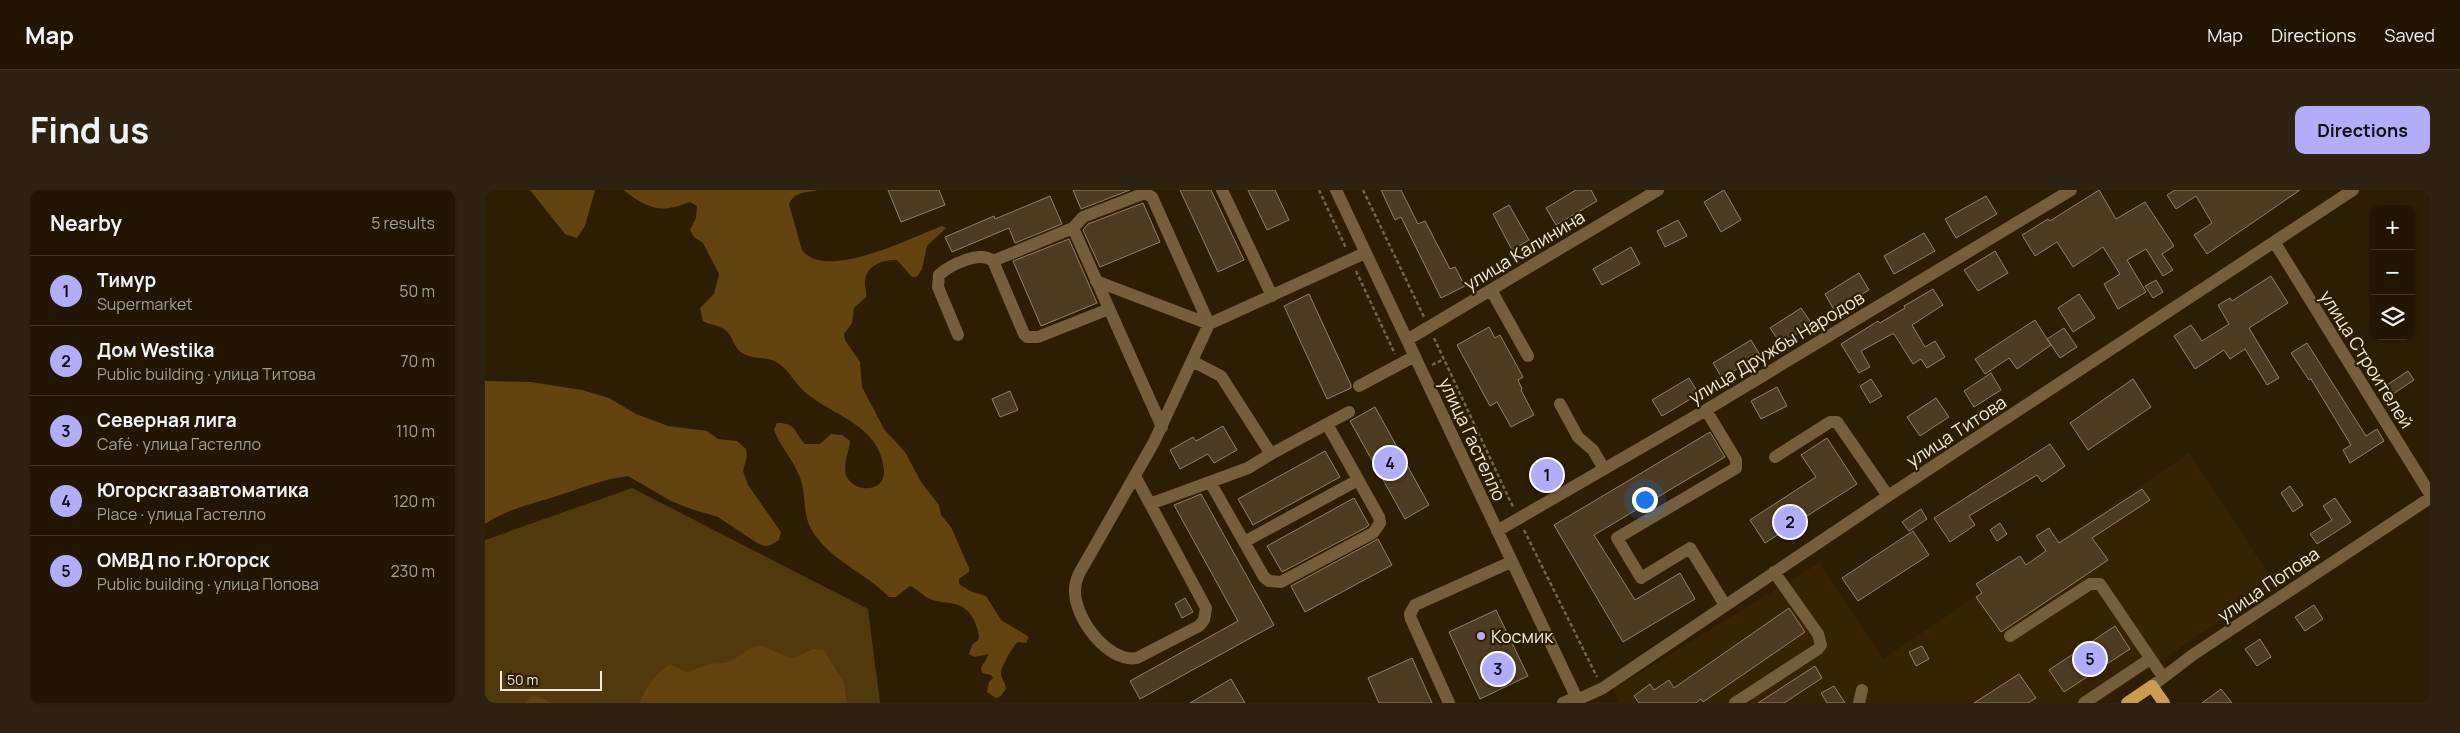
<!DOCTYPE html>
<meta charset="utf-8">
<style>
:root{--surface:#221602;--page:#2e2311;--text:#f1f3f6;--muted:#a29f99;--line:#3f3524;--accent:#b3adf9}
body{margin:0;font-family:Manrope,sans-serif;background:var(--page);color:var(--text)}
.controls{position:absolute;right:15px;top:15px;display:grid;overflow:hidden;border-radius:10px;box-shadow:0 1px 4px #0004}
.controls button{width:45px;height:45px;display:grid;place-items:center;padding:0;border:0;border-bottom:1px solid var(--line);background:var(--surface);color:var(--text);font:25px sans-serif}
.scale{position:absolute;left:15px;bottom:12px;width:102px;box-sizing:border-box;padding-left:5px;border:2px solid #f4eada;border-top:0;font-size:14px;line-height:18px;white-space:nowrap;color:#f4eada;-webkit-text-stroke:4px #2d1d03;paint-order:stroke}
.you{position:absolute;left:1159px;top:309px;width:18px;height:18px;margin:-12px;border:4px solid #fff;border-radius:50%;background:#1a73e8;box-shadow:0 0 0 8px #1a73e833}
.badge{display:grid;place-items:center;width:32px;height:32px;border-radius:50%;background:var(--accent);color:#111;font-size:16px;font-weight:700}
.pin{position:absolute;translate:-50% -50%;border:2px solid #fff;box-shadow:0 1px 5px #0006}
.list{margin:0;padding:0;list-style:none}
h2{display:flex;justify-content:space-between;align-items:center;height:65px;margin:0;padding:0 20px;font-size:21px}
h2 small{font-size:16px;font-weight:400;color:var(--muted)}
.list li{display:grid;grid-template-columns:32px 1fr auto;gap:15px;align-items:center;box-sizing:border-box;height:70px;padding:0 20px;border-top:1px solid var(--line)}
.list b{display:block;font-size:19px;white-space:nowrap}
.list p{margin:0;font-size:16px;white-space:nowrap;color:var(--muted)}
.list em{font-size:16px;font-style:normal;color:var(--muted)}
.icon{flex:none;width:28px;height:28px;fill:none;stroke:currentColor;stroke-width:2;stroke-linecap:round;stroke-linejoin:round}
.map{position:relative;flex:none;width:1945px;height:513px;overflow:hidden;border-radius:10px}
header{display:flex;align-items:center;gap:30px;box-sizing:border-box;height:70px;padding:0 25px;background:var(--surface);border-bottom:1px solid var(--line)}
header strong{font-size:24px}
nav{display:flex;gap:28px;margin-inline-start:auto;font-size:18px}
.intro{display:flex;align-items:center;justify-content:space-between;box-sizing:border-box;height:120px;padding:0 30px}
h1{margin:0;font-size:35px}
.button{padding:12px 22px;border-radius:10px;background:var(--accent);color:#111;font-size:18px;font-weight:700}
main{display:flex;gap:30px;padding:0 30px}
aside{flex:1;background:var(--surface);border-radius:10px;box-shadow:0 1px 4px #0004}
.map>svg:first-child{display:block}
.built{fill:#372301}
.green{fill:#51390e}
.forest{fill:#614410}
.building{fill:#4d3c21;stroke:#948164}
.lines{fill:none;stroke-linecap:round;stroke-linejoin:round}
.path{stroke:#72644d;stroke-width:2.5;stroke-dasharray:4 2.5;stroke-linecap:butt}
.minor{stroke:#755e3c;stroke-width:12}
.major{stroke:#cb9c50;stroke-width:12}
.poi-dot{fill:#b3adf9;stroke:#2d1d03;stroke-width:2}
.labels{text-anchor:middle;dominant-baseline:central;stroke-width:4.5;stroke-linejoin:round;paint-order:stroke}
.street-label{font-size:18px;fill:#f4eada;stroke:#2d1d03}
.poi-label{font-size:18px;fill:#f4eada;stroke:#2d1d03;text-anchor:start}
</style>
<header>
<strong>Map</strong>
<nav><a>Map</a><a>Directions</a><a>Saved</a></nav>
</header>
<div class="intro"><h1>Find us</h1><a class="button">Directions</a></div>
<main>
<aside>
<h2>Nearby<small>5 results</small></h2>
<ul class="list">
<li><span class="badge">1</span><div><b>Тимур</b><p>Supermarket</p></div><em>50 m</em></li>
<li><span class="badge">2</span><div><b>Дом Westika</b><p>Public building · улица Титова</p></div><em>70 m</em></li>
<li><span class="badge">3</span><div><b>Северная лига</b><p>Café · улица Гастелло</p></div><em>110 m</em></li>
<li><span class="badge">4</span><div><b>Югорскгазавтоматика</b><p>Place · улица Гастелло</p></div><em>120 m</em></li>
<li><span class="badge">5</span><div><b>ОМВД по г.Югорск</b><p>Public building · улица Попова</p></div><em>230 m</em></li>
</ul>
</aside>
<div class="map">
<svg width="1945" height="513" viewBox="0 0 1945 513">
<rect width="100%" height="100%" fill="#2d1d03"/>
<path class="built" d="M 1704,263 L 1790,394 L 1613,513 L 1135,513 L 1128,499 L 1334,373 L 1398,469 Z"/>
<path class="green" d="M 147,298 L 383,419 L 395,513 L 0,513 L 0,350 Z"/>
<path class="forest" d="M 45,0 L 110,0 L 100,36 L 92,48 L 80,44 Z
M 138,0 L 333,0 C 321,3 310,1 304,14 L 317,60 C 341,92 427,47 457,36 L 461,38 L 442,56 L 437,79 L 432,87 L 427,87 L 412,70 C 399,69 381,75 380,91 C 379,96 382,102 381,107 L 369,118 L 367,133 L 359,144 L 360,150 L 375,172 L 377,197 L 399,239 L 420,262 L 436,292 L 454,315 L 456,325 L 466,337 L 484,378 L 484,382 L 474,389 L 474,394 L 485,401 L 501,406 L 516,430 L 544,447 L 541,453 L 533,452 C 529,454 515,479 516,483 C 516,489 521,493 521,499 L 516,506 L 511,508 L 502,502 L 504,492 L 508,488 L 506,485 L 497,483 L 496,478 L 504,464 L 489,467 L 484,464 L 487,455 L 494,449 C 494,442 492,437 489,430 C 477,408 464,416 445,409 C 438,406 433,399 425,396 L 411,407 L 404,407 C 381,383 345,370 328,342 C 318,327 321,311 317,294 C 312,273 296,259 289,240 L 292,233 C 313,233 308,242 320,254 L 335,254 L 346,244 L 357,245 L 365,251 C 364,262 358,274 361,285 C 368,304 401,303 399,280 C 395,235 350,227 321,203 C 311,195 304,180 293,173 C 283,166 268,170 257,163 C 248,157 248,145 239,139 C 233,135 225,135 218,131 L 215,118 L 229,104 L 234,84 L 218,53 L 209,47 L 205,40 L 211,28 L 212,16 L 205,12 C 174,24 164,19 138,0 Z
M 0,191 L 46,192 L 97,200 L 124,208 L 151,224 L 183,236 L 222,241 L 233,249 L 252,251 L 261,259 L 262,266 L 258,281 L 263,295 L 296,342 L 294,350 L 286,355 L 280,356 L 272,353 L 233,327 L 206,319 L 186,311 L 143,286 C 119,289 96,298 72,306 C 47,314 22,319 0,334 Z
M 276,455 L 307,469 L 328,459 L 339,460 L 359,493 L 362,513 L 155,513 C 160,496 171,484 185,474 C 208,486 199,483 221,475 C 228,472 237,475 244,471 C 256,466 262,457 276,455 Z
M 48,506 L 55,507 L 65,513 L 40,513 Z"/>
<path class="building" d="M 403,0 L 454,0 L 460,15 L 416,32 Z
M 588,0 L 645,0 L 596,19 Z
M 695,0 L 726,0 L 759,70 L 733,82 Z
M 763,0 L 790,0 L 804,30 L 782,40 Z
M 896,0 L 916,0 L 933,34 L 940,31 L 965,79 L 970,77 L 980,96 L 956,108 L 916,27 L 910,30 Z
M 1091,0 L 1106,0 L 1112,11 L 1071,35 L 1061,18 Z
M 1239,0 L 1256,30 L 1236,42 L 1219,12 Z
M 1614,0 L 1631,29 L 1660,12 L 1689,56 L 1677,64 L 1688,80 L 1678,86 L 1661,59 L 1642,70 L 1661,102 L 1633,119 L 1619,94 L 1635,84 L 1618,57 L 1588,77 L 1572,52 L 1550,66 L 1537,45 L 1563,29 L 1565,31 Z
M 1690,0 L 1815,0 L 1722,64 L 1709,45 L 1727,33 L 1711,6 L 1691,19 L 1682,5 Z
M 565,6 L 577,34 L 530,53 L 524,38 L 467,62 L 460,47 L 509,26 L 510,29 Z
M 1501,6 L 1512,24 L 1471,48 L 1460,29 Z
M 658,13 L 675,52 L 615,77 L 598,40 L 603,34 Z
M 1024,15 L 1044,50 L 1027,60 L 1008,24 Z
M 1193,30 L 1202,46 L 1180,57 L 1172,41 Z
M 1439,43 L 1450,61 L 1409,84 L 1399,66 Z
M 584,49 L 612,113 L 556,136 L 528,71 Z
M 1146,57 L 1155,74 L 1117,95 L 1108,79 Z
M 1510,61 L 1523,83 L 1493,101 L 1479,80 Z
M 1374,83 L 1384,100 L 1349,120 L 1340,104 Z
M 1786,86 L 1803,113 L 1764,138 L 1794,188 L 1782,195 L 1760,159 L 1745,169 L 1739,160 L 1710,179 L 1689,146 L 1706,135 L 1717,151 L 1744,134 L 1733,115 L 1745,108 L 1747,111 Z
M 1671,90 L 1678,102 L 1668,108 L 1660,96 Z
M 1448,99 L 1458,115 L 1427,135 L 1440,157 L 1450,151 L 1460,167 L 1442,178 L 1436,169 L 1428,174 L 1409,144 L 1407,144 L 1376,161 L 1385,177 L 1374,183 L 1356,154 L 1393,131 L 1395,133 L 1420,118 L 1419,116 Z
M 824,104 L 866,195 L 866,198 L 842,209 L 799,116 Z
M 1594,104 L 1610,128 L 1588,142 L 1573,118 Z
M 1316,118 L 1327,134 L 1296,154 L 1285,138 Z
M 1550,130 L 1566,155 L 1532,179 L 1524,168 L 1500,184 L 1490,169 Z
M 1004,137 L 1010,148 L 1015,145 L 1038,187 L 1033,190 L 1037,199 L 1036,200 L 1049,225 L 1026,237 L 1012,212 L 1005,216 L 972,155 Z
M 1579,138 L 1592,157 L 1575,168 L 1562,149 Z
M 1266,150 L 1275,165 L 1237,188 L 1228,173 Z
M 1822,153 L 1881,246 L 1892,239 L 1899,251 L 1865,273 L 1858,260 L 1866,255 L 1826,189 L 1824,190 L 1806,163 Z
M 1923,181 L 1929,190 L 1908,204 L 1902,195 Z
M 1506,183 L 1516,200 L 1489,217 L 1479,201 Z
M 1204,188 L 1214,204 L 1177,226 L 1167,210 Z
M 1386,189 L 1397,206 L 1385,213 L 1375,196 Z
M 1648,189 L 1666,217 L 1603,260 L 1585,233 Z
M 1292,197 L 1302,216 L 1276,229 L 1266,211 Z
M 525,201 L 533,220 L 515,227 L 507,209 Z
M 1451,208 L 1464,227 L 1435,246 L 1422,227 Z
M 890,217 L 944,315 L 920,329 L 865,231 Z
M 738,236 L 752,260 L 729,273 L 723,264 L 695,279 L 685,260 L 708,247 L 711,251 Z
M 1225,242 L 1240,267 L 1109,345 L 1150,410 L 1195,383 L 1210,409 L 1138,452 L 1069,335 Z
M 1342,248 L 1372,294 L 1280,353 L 1265,330 L 1331,287 L 1316,265 Z
M 1565,254 L 1580,276 L 1557,292 L 1552,285 L 1484,326 L 1490,335 L 1465,352 L 1449,328 Z
M 840,261 L 855,287 L 768,335 L 753,309 Z
M 1805,296 L 1818,315 L 1808,322 L 1796,303 Z
M 1657,299 L 1665,310 L 1607,348 L 1623,370 L 1516,442 L 1491,407 L 1497,403 L 1491,394 L 1535,366 L 1541,375 L 1561,361 L 1551,346 L 1564,338 L 1574,353 Z
M 716,304 L 789,435 L 655,509 L 645,491 L 753,431 L 689,315 Z
M 869,308 L 884,335 L 882,337 L 797,382 L 782,356 Z
M 1850,308 L 1866,332 L 1832,354 L 1825,344 L 1847,330 L 1838,316 Z
M 1436,319 L 1442,329 L 1424,341 L 1417,332 Z
M 1515,333 L 1522,344 L 1512,351 L 1505,340 Z
M 1428,341 L 1444,365 L 1373,411 L 1357,388 Z
M 893,349 L 907,375 L 820,422 L 806,396 Z
M 700,408 L 708,422 L 697,428 L 690,414 Z
M 1829,415 L 1838,429 L 1820,441 L 1810,427 Z
M 1304,418 L 1320,442 L 1218,512 L 1216,509 L 1211,513 L 1154,513 L 1149,506 L 1165,494 L 1169,500 L 1184,490 L 1189,498 Z
M 1011,420 L 1043,486 L 995,509 L 964,442 Z
M 1630,436 L 1645,459 L 1579,502 L 1564,480 Z
M 1775,449 L 1786,467 L 1772,476 L 1760,459 Z
M 1437,456 L 1444,469 L 1431,476 L 1424,462 Z
M 927,468 L 947,513 L 894,513 L 883,488 Z
M 1330,476 L 1337,488 L 1299,513 L 1273,513 Z
M 1534,484 L 1551,508 L 1543,513 L 1489,513 Z
M 746,489 L 760,513 L 705,513 Z
M 1349,496 L 1360,513 L 1342,513 L 1336,503 Z
M 1736,499 L 1747,513 L 1717,513 Z"/>
<g class="lines">
<path class="path" d="M 834,0 L 861,58
M 878,0 L 939,127
M 871,81 L 910,164
M 949,148 L 1028,317
M 947,175 L 959,169
M 1039,340 L 1112,487"/>
<path class="minor" d="M 737,0 L 787,106
M 851,0 L 1094,513
M 588,38 L 677,237
M 1790,53 L 1945,304
M 611,91 L 724,134 L 667,7 L 660,3 L 598,27 L 588,38 L 508,71 L 539,144 L 542,147 L 553,147 L 624,119
M 1006,100 L 1043,166
M 473,145 L 453,97 L 454,85 C 465,75 495,60 508,71
M 922,150 L 1173,0
M 707,171 L 736,186 L 786,264 L 864,222
M 874,196 L 930,166
M 1075,214 L 1093,247 L 1108,260 L 1119,279
M 1221,220 L 1251,270 L 1251,278 L 1132,348 L 1156,388 L 1205,358 L 1240,415
M 1290,267 L 1345,232 L 1352,232 L 1403,306
M 650,286 L 721,418 L 719,430 L 714,436 L 652,468 C 623,473 589,428 590,400 C 590,388 597,378 603,368 L 669,252 L 724,134 L 880,63
M 725,292 L 763,278 L 786,264
M 665,314 L 725,292 L 779,387 L 784,391 L 796,392 L 888,343 L 895,333 L 894,327 L 842,234
M 1012,341 L 1221,220 L 1586,0
M 759,352 L 873,290
M 1525,446 L 1605,394 L 1615,394 L 1678,487
M 1667,496 L 1709,464 L 1945,308
M 1092,510 L 1118,498 L 1403,306 L 1868,0
M 964,513 L 926,429 L 925,424 L 930,415 L 1026,372
M 1078,513 L 1091,507
M 1250,513 L 1333,459 L 1336,455 L 1333,444 L 1289,382
M 1374,513 L 1377,500
M 1599,513 L 1665,469"/>
<path class="major" d="M 1642,513 L 1667,496 L 1679,513"/>
</g>
<circle class="poi-dot" cx="996" cy="446" r="5"/>
<g class="labels">
<g class="street-label">
<text transform="translate(1039 60) rotate(-31)">улица Калинина</text>
<text transform="translate(1291 157) rotate(-31)">улица Дружбы Народов</text>
<text transform="translate(1882 169) rotate(58)">улица Строителей</text>
<text transform="translate(1471 241) rotate(-33)">улица Титова</text>
<text transform="translate(988 249) rotate(65)">улица Гастелло</text>
<text transform="translate(1783 394) rotate(-34)">улица Попова</text>
</g>
<g class="poi-label">
<text x="1006" y="446">Космик</text>
</g>
</g>
</svg>
<div class="controls">
<button>+</button>
<button>−</button>
<button><svg class="icon" aria-label="layers" viewBox="0 0 24 24"><path d="M12 4l9 5-9 5-9-5zM3 14l9 5 9-5"/></svg></button>
</div>
<div class="scale">50 m</div>
<div class="you"></div>
<div class="pin badge" style="left:1062px;top:285px">1</div>
<div class="pin badge" style="left:1305px;top:332px">2</div>
<div class="pin badge" style="left:1013px;top:479px">3</div>
<div class="pin badge" style="left:905px;top:273px">4</div>
<div class="pin badge" style="left:1605px;top:469px">5</div>
</div>
</main>
